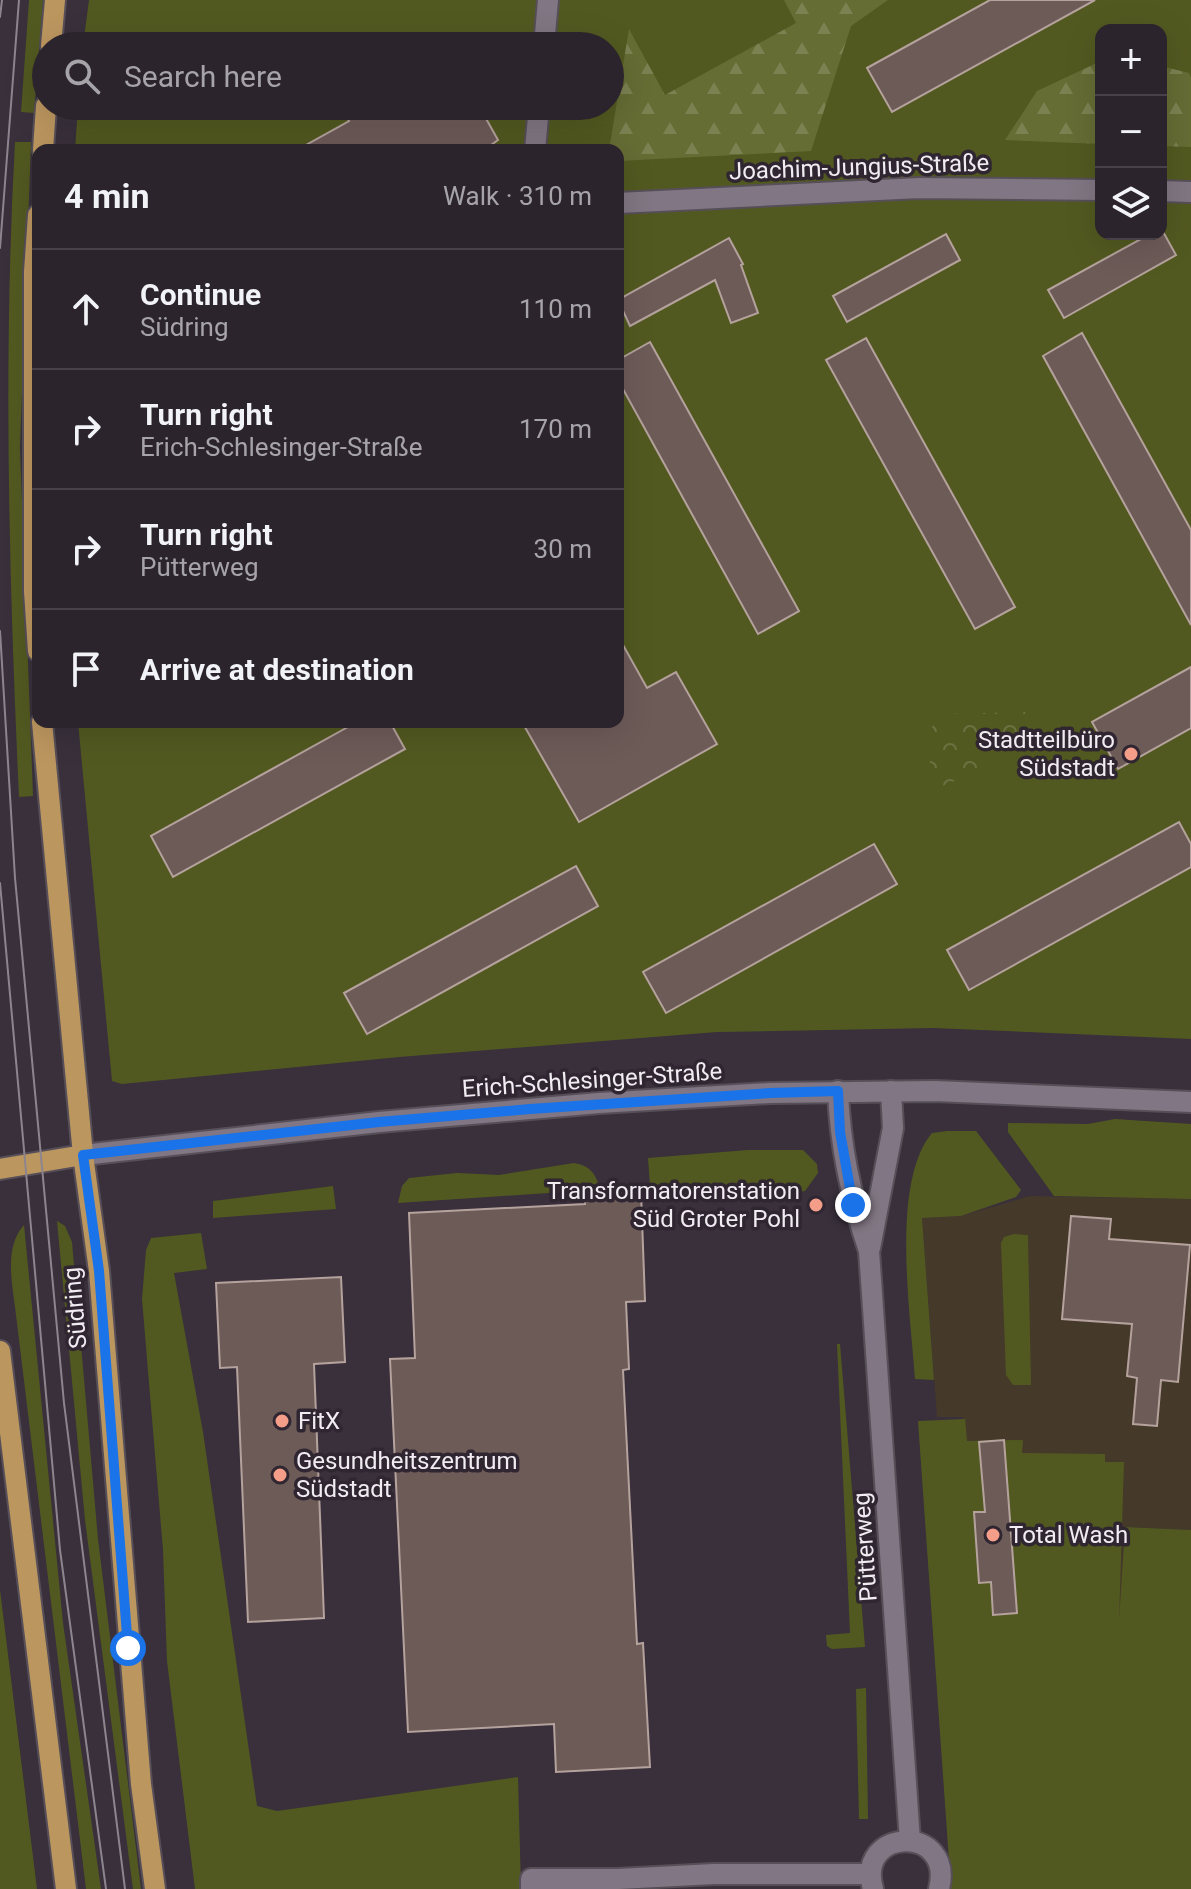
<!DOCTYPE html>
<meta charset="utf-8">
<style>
:root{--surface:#2b242c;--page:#373038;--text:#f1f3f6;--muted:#a6a4a9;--line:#474148}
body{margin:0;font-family:Roboto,sans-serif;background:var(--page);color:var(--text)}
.controls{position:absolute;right:24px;top:24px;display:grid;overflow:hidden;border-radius:16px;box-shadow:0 8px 32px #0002}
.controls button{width:72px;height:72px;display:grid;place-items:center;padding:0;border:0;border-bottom:2px solid var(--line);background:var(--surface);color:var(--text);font:40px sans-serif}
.stop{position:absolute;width:24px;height:24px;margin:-18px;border:6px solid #1a73e8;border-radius:50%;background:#fff}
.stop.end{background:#1a73e8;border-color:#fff;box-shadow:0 2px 8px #0008}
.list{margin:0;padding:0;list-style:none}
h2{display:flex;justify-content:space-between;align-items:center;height:104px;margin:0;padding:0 32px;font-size:34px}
h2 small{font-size:26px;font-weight:400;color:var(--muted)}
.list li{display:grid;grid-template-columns:52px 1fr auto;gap:24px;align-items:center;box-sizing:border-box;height:120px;padding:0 32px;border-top:2px solid var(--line)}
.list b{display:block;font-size:30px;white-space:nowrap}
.list p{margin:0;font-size:26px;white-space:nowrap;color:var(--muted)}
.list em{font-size:26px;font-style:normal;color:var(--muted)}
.icon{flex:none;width:44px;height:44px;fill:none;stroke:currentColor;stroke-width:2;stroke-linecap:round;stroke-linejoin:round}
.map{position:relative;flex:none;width:1191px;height:1889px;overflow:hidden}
.search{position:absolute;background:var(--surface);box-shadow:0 8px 32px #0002;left:32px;top:32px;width:592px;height:88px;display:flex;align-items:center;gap:20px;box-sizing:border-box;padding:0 28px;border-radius:44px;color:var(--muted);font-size:30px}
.panel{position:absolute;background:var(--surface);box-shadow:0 8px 32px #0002;left:32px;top:144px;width:592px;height:584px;border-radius:16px}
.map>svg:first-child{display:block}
.commercial{fill:#45392a}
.grass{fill:#525920;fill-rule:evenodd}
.forest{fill:url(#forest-firs)}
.park{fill:url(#park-crowns)}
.building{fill:#6d5b58;stroke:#b5a29d;stroke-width:2}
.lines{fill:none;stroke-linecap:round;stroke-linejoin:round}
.minor-casing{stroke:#564f58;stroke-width:24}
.tertiary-casing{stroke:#564f58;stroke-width:24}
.primary-casing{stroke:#564f58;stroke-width:24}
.minor{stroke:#817683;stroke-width:20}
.tertiary{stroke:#817683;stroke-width:20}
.primary{stroke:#bc965f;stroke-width:20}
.tram{stroke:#8d858e;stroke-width:2}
.route{stroke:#1a73e8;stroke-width:10}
.poi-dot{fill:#f49e8a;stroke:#2f2631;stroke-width:3}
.labels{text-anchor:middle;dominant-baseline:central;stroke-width:7;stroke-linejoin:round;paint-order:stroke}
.street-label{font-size:24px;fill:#f1ebf2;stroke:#2f2631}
.poi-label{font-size:24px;fill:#f1ebf2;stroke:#2f2631;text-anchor:start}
</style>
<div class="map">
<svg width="1191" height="1889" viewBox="0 0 1191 1889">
<defs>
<pattern id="forest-firs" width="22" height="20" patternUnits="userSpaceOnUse" patternTransform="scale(2)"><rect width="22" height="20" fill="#656c34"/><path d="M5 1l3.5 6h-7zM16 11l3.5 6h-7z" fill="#7c8152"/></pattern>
<pattern id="park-crowns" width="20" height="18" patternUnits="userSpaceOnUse" patternTransform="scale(2)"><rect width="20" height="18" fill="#525920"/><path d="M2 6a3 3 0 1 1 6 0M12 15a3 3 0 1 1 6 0" fill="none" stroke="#6b7141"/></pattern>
</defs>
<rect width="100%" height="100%" fill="#39303b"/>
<path class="commercial" d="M 1030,1196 L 1191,1199 L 1191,1530 L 1125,1527 L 1120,1621 L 976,1621 L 963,1417 L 937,1417 L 922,1218 L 961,1216 Z"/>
<path class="grass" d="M 29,0 L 43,0 L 34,113 L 21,112 Z
M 89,0 L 1191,0 L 1191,1039 L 933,1028 L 717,1032 L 399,1057 L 122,1084 L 112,1081 L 78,722 L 618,722 L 618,150 L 75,150 L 78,106 L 610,106 L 610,46 L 83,46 ZM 1101,30 L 1161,30 L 1161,234 L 1101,234 Z
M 15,142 L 31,142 L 20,448 L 33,796 L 19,797 C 9,579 3,360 15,142 Z
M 1115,1119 L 1191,1124 L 1191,1199 L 1054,1196 L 1008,1132 L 1008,1123 L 1088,1124 Z
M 947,1131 L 976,1131 L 1021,1190 L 1016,1197 L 961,1216 L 922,1218 L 934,1380 L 915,1379 C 911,1316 890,1183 932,1133 Z
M 748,1150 L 803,1150 L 817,1164 L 818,1173 L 805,1191 L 798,1192 L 651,1199 L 648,1158 Z
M 574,1163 C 587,1165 594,1171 598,1183 L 578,1191 L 398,1203 L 402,1186 L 409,1178 L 457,1173 L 499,1175 Z
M 333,1186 L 336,1209 L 213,1218 L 213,1201 Z
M 57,1221 L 65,1226 L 72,1242 L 98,1539 L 141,1889 L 133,1889 L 85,1520 Z
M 24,1225 L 63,1623 L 101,1889 L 86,1889 L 16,1315 C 13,1287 3,1248 24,1225 Z
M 201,1233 L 207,1269 L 174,1273 L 203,1432 L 257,1806 L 277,1811 L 518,1777 L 521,1889 L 195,1889 L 167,1661 L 163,1550 L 142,1299 L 146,1250 L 151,1238 Z
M 1014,1234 L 1028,1235 L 1031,1385 L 1013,1385 L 1006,1375 L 1001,1243 L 1004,1237 Z
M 837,1344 L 840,1344 L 865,1647 L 832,1649 L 827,1646 L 826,1635 L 850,1633 Z
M 965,1419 L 967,1441 L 1023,1440 L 1022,1453 L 1105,1454 L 1105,1462 L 1124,1462 L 1119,1621 L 1125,1527 L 1191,1530 L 1191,1889 L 951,1889 L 918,1421 Z
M 0,1590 L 1,1598 L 37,1889 L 0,1889 Z
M 866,1688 L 868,1819 L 859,1819 L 856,1689 Z"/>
<path class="forest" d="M 784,0 L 888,0 L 851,26 L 811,151 L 618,161 L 618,150 L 609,150 L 629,29 L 665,95 L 796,23 Z
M 1101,61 L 1101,144 L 1005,140 L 1037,91 Z
M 1161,66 L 1189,73 L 1191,78 L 1191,147 L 1161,146 Z"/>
<path class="park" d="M 1030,712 L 1028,750 L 928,792 L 933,714 Z"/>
<path class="building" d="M 990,0 L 1095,0 L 892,112 L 867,68 Z
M 341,106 L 479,106 L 498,140 L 484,150 L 297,150 L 349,121 Z
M 1161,228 L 1176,255 L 1064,318 L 1048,290 L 1150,234 L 1161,234 Z
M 946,234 L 960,260 L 847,322 L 833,296 Z
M 729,238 L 743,264 L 741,265 L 758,313 L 731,323 L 715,280 L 630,326 L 618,300 Z
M 1082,333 L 1191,530 L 1191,625 L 1043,356 Z
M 866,338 L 1015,607 L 975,629 L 826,360 Z
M 650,342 L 799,611 L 758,634 L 618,380 L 618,360 Z
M 618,636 L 647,688 L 676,672 L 717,744 L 579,822 L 522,722 L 618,722 Z
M 1191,667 L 1191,728 L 1118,769 L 1092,722 Z
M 357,722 L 390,722 L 405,749 L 173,877 L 151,836 Z
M 1179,822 L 1191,844 L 1191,867 L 969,990 L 947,950 Z
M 874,844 L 897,884 L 666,1013 L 643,972 Z
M 576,866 L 598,906 L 367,1034 L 344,993 Z
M 641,1192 L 645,1301 L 626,1302 L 629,1369 L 623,1370 L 637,1644 L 643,1643 L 650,1767 L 556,1772 L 554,1724 L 408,1732 L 390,1359 L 415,1358 L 409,1213 L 585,1204 L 585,1201 L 594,1200 L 594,1194 Z
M 1071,1216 L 1111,1219 L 1109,1239 L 1190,1245 L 1178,1382 L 1161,1380 L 1157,1426 L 1133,1424 L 1137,1378 L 1127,1376 L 1132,1324 L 1062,1319 Z
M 341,1277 L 345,1362 L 314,1364 L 324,1618 L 248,1622 L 237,1367 L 220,1368 L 216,1283 Z
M 1004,1440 L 1017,1613 L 993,1615 L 991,1582 L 979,1583 L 974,1512 L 985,1512 L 979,1442 Z"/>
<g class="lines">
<defs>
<path id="minor" d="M 544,46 L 548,0
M 535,150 L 539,106
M 1161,191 L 1191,192
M 618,203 L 919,188 L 1101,190
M 838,1091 C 840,1147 851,1198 869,1251 L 910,1841
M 870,1248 L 893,1128 L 891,1091
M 531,1889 L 531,1879 L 618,1879 L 714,1874 L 870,1874
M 873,1889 C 855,1827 955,1824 939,1889"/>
<path id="tertiary" d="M 83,1155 L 379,1122 L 599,1103 L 770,1093 L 935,1091 L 1191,1102"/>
<path id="primary" d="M 51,46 L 55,0
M 43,150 L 46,106
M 38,215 L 34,272 L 34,591 L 38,651
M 42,722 L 83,1155 L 99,1271 L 141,1784 L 155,1889
M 0,1169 L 83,1155
M 0,1351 L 66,1889"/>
</defs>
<use href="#minor" class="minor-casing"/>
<use href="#tertiary" class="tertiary-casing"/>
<use href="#primary" class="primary-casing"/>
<use href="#minor" class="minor"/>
<use href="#tertiary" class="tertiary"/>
<use href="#primary" class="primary"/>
<path class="tram" d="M 0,17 L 2,0
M 0,248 L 19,0
M 0,631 L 15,878 L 64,1403 L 125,1889
M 0,883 L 60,1550 L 106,1889"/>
</g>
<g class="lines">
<path class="route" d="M 128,1648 L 99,1271 L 83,1155 L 379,1122 L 530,1109 L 770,1093 L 838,1091 L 840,1132 L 853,1205"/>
</g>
<g class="poi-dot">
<circle cx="1131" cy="754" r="8"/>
<circle cx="816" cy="1205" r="8"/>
<circle cx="282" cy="1421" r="8"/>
<circle cx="280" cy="1475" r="8"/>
<circle cx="993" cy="1535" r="8"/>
</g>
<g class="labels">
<g class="street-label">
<text transform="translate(859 167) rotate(-2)">Joachim-Jungius-Straße</text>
<text transform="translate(592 1080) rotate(-4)">Erich-Schlesinger-Straße</text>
<text transform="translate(75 1308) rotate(-95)">Südring</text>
<text transform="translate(865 1547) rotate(-94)">Pütterweg</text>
</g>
<g class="poi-label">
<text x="1115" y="740" text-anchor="end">Stadtteilbüro<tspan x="1115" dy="28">Südstadt</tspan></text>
<text x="800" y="1191" text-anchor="end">Transformatorenstation<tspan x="800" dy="28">Süd Groter Pohl</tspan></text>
<text x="298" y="1421">FitX</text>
<text x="296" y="1461">Gesundheitszentrum<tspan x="296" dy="28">Südstadt</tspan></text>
<text x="1009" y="1535">Total Wash</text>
</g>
</g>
</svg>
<div class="controls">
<button>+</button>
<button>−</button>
<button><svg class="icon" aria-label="layers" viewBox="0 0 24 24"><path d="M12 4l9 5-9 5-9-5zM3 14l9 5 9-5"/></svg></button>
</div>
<div class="stop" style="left:128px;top:1648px"></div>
<div class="stop end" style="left:853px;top:1205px"></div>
<div class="search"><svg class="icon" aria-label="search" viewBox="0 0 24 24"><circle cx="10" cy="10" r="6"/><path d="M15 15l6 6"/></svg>Search here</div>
<section class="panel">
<h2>4 min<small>Walk · 310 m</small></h2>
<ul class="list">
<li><svg class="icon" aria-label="ahead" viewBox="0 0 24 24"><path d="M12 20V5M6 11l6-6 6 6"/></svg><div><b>Continue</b><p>Südring</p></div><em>110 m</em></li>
<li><svg class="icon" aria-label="right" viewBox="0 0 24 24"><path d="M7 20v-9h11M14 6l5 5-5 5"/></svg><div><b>Turn right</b><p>Erich-Schlesinger-Straße</p></div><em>170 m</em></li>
<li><svg class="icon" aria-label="right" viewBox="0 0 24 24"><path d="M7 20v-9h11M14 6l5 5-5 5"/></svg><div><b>Turn right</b><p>Pütterweg</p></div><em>30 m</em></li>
<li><svg class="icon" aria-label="arrive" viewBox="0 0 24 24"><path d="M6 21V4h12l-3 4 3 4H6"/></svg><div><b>Arrive at destination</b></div></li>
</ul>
</section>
</div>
